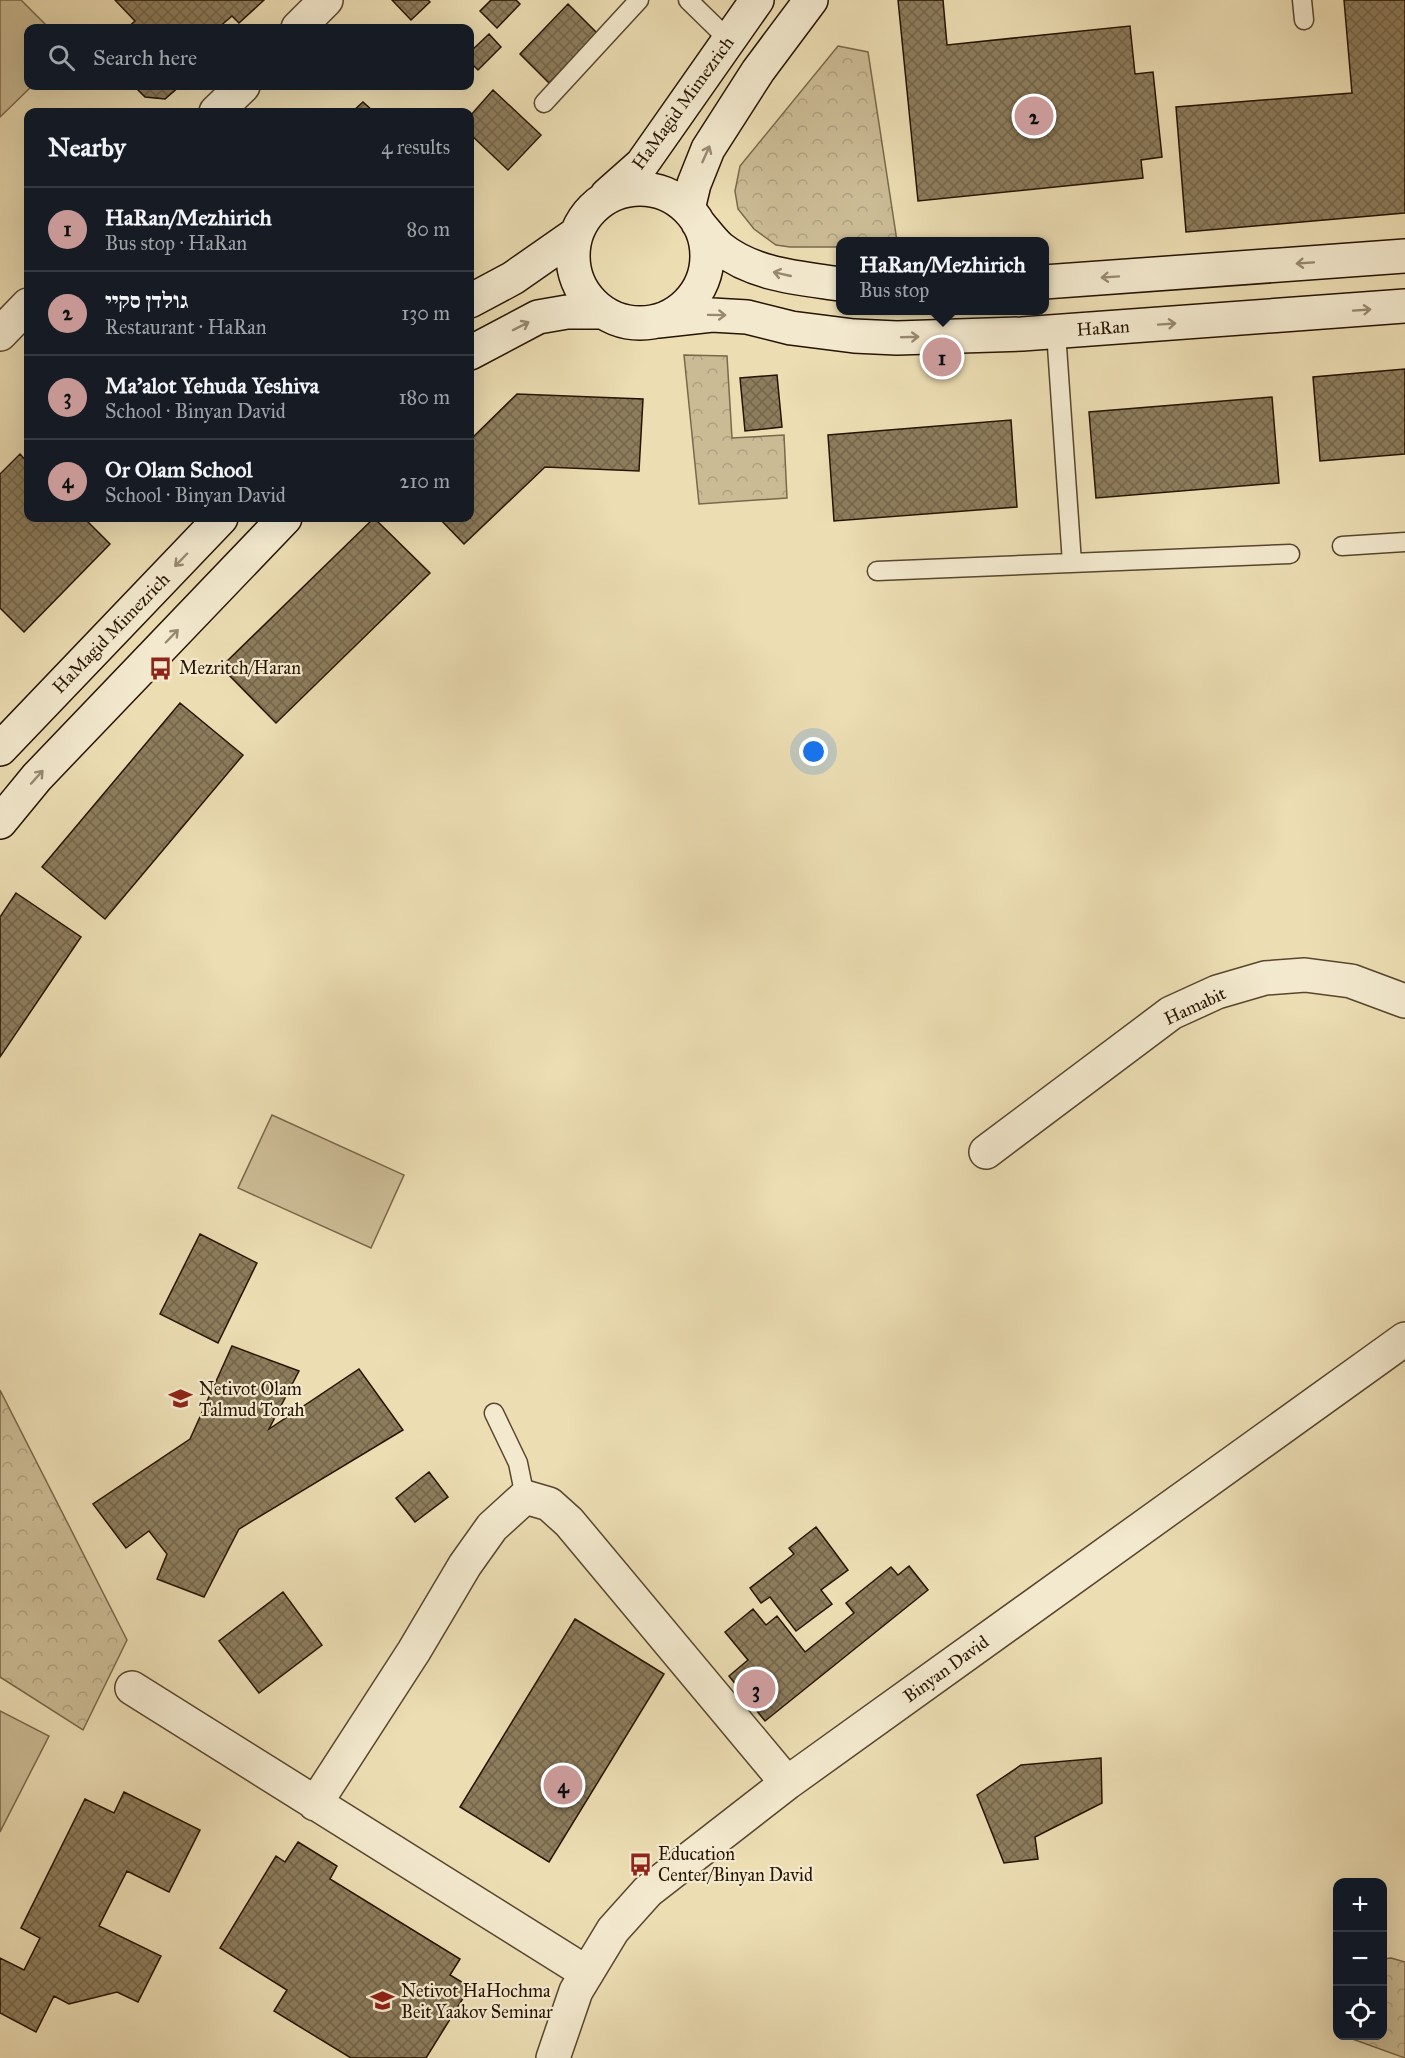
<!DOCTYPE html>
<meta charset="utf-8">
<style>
:root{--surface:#171b24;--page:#242831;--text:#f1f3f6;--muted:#9ea1a6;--line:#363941;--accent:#c59692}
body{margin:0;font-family:"IM FELL Great Primer","Frank Ruhl Libre",serif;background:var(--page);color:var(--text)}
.controls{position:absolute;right:18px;bottom:18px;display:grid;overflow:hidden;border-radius:12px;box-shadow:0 6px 24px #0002}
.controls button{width:54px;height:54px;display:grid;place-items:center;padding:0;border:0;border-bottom:2px solid var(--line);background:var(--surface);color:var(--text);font:30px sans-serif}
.you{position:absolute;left:814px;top:752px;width:21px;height:21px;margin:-15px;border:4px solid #fff;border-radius:50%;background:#1a73e8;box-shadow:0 0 0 9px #1a73e833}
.badge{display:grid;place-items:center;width:39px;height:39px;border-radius:50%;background:var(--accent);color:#111;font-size:20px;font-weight:700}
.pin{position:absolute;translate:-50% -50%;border:3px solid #fff;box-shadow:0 2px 6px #0006}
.popup{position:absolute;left:836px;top:237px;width:213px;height:78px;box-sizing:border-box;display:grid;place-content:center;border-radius:12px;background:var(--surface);filter:drop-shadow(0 2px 4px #0005);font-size:20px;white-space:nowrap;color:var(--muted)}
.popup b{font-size:22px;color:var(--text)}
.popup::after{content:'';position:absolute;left:50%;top:100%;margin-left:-12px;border:12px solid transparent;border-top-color:var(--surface)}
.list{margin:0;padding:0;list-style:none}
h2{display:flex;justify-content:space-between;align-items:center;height:78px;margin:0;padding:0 24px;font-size:26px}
h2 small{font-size:20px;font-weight:400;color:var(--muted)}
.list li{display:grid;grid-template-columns:39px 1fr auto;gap:18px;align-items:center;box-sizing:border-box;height:84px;padding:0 24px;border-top:2px solid var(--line)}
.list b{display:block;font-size:22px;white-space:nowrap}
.list p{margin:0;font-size:20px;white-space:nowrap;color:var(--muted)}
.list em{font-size:20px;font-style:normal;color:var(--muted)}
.icon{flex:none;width:33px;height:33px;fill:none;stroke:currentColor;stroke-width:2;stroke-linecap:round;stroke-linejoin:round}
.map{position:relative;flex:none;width:1405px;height:2058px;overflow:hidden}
.search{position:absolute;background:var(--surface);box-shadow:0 6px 24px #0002;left:24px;top:24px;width:450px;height:66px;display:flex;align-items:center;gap:15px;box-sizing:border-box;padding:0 21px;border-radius:12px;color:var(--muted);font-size:22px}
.panel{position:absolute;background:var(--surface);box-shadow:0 6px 24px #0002;left:24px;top:108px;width:450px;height:414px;border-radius:12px}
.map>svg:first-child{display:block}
.park{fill:url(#park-crowns);stroke:#79684a;stroke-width:1.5}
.garden{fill:#cbbb95;stroke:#79684a;stroke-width:1.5}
.building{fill:url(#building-cross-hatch);stroke:#271400;stroke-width:1.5}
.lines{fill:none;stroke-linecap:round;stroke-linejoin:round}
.lane-casing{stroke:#58462d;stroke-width:21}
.street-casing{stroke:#58462d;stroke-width:36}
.secondary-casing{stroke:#271400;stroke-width:36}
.lane{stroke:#f3e9ce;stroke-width:18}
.street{stroke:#f3e9ce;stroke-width:33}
.secondary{stroke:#f3e9ce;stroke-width:33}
.oneway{stroke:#978971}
.labels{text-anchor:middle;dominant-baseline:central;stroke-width:4.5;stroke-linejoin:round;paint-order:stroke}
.street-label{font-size:18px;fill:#271400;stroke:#f3e9ce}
.poi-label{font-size:18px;fill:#271400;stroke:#f3e9ce;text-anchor:start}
</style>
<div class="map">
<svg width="1405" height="2058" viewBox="0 0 1405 2058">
<defs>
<pattern id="park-crowns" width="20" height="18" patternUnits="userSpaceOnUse" patternTransform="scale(1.5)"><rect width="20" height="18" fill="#cbbb95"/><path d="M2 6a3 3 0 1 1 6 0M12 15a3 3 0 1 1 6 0" fill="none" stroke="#aea07f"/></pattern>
<pattern id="building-cross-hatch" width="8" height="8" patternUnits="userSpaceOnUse" patternTransform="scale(1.5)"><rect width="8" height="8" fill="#8d7d5d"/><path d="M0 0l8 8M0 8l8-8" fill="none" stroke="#73654a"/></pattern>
</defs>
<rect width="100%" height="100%" fill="#ecddb3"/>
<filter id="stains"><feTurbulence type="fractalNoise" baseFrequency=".00333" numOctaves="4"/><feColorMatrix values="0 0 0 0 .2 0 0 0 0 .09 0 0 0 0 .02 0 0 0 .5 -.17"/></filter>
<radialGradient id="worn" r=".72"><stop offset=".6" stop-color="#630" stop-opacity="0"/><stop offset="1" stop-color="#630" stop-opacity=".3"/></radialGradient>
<path class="park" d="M 838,46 L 868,52 L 897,241 L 840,242 L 840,247 L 790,247 L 776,245 L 754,229 L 738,209 L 735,191 L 740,166 Z
M 684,355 L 727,356 L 732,438 L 784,435 L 787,498 L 699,504 Z
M 0,1390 L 127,1640 L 83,1730 L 0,1677 Z
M 1391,1958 L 1405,1962 L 1405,2058 L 1344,2036 L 1382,2036 L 1383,1959 Z"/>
<path class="garden" d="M 0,0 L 21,0 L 49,28 L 28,28 L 28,86 L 32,86 L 0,117 Z
M 272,1115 L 404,1175 L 371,1248 L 238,1188 Z
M 0,1711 L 49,1736 L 0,1832 Z"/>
<path class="building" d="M 115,0 L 264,0 L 239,23 L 232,16 L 218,28 L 127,28 L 135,21 Z
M 392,0 L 428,0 L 430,2 L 411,20 Z
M 491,0 L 516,0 L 520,4 L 497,28 L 480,11 Z
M 898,0 L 943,0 L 947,45 L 1130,26 L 1135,74 L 1153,72 L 1162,157 L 1141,160 L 1143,178 L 918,201 Z
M 1344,0 L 1405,0 L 1405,213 L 1186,232 L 1176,107 L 1352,93 Z
M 568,4 L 597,33 L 549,83 L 520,54 Z
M 489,34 L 501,47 L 478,70 L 470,62 L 470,52 Z
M 134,86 L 180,86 L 165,99 L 145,97 Z
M 493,90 L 541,135 L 508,170 L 470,134 L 470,116 Z
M 363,102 L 374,112 L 352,112 Z
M 1405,369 L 1405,454 L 1320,461 L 1313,377 Z
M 777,375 L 782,427 L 745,431 L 740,378 Z
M 517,394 L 643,399 L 639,471 L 545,467 L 464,544 L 439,518 L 470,518 L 470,440 Z
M 1272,397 L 1279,483 L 1096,498 L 1089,412 Z
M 1011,420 L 1017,507 L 834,521 L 828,435 Z
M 20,454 L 28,463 L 28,518 L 84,518 L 110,544 L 24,632 L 0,608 L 0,474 Z
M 374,518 L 430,573 L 276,723 L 221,667 Z
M 180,703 L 243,755 L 105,919 L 42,867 Z
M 16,893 L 81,937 L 0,1057 L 0,917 Z
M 200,1234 L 257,1263 L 218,1343 L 160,1314 Z
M 232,1346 L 299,1371 L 269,1429 L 359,1369 L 403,1430 L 239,1529 L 204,1597 L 157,1579 L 167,1554 L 149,1531 L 126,1548 L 93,1504 L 190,1439 Z
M 429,1472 L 448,1497 L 415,1522 L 396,1498 Z
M 816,1527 L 848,1570 L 821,1590 L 832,1604 L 796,1631 L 770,1597 L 761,1603 L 750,1588 L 794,1554 L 789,1548 Z
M 909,1566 L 928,1590 L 765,1721 L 729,1676 L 748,1660 L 725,1632 L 753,1609 L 766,1625 L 777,1616 L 805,1652 L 854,1613 L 846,1603 L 891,1567 L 898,1575 Z
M 283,1592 L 322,1645 L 259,1693 L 219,1641 Z
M 575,1619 L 664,1674 L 549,1862 L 460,1807 Z
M 1101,1758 L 1102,1803 L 1035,1837 L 1038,1859 L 1004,1863 L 977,1795 L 1021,1765 Z
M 124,1792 L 200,1830 L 169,1892 L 127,1871 L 99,1926 L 161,1956 L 138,2002 L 117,1992 L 69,2004 L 54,1996 L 36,2032 L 0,2013 L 0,1958 L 24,1970 L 40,1938 L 21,1928 L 85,1799 L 114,1813 Z
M 298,1842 L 337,1866 L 330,1879 L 460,1959 L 450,1975 L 470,1987 L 426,2058 L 351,2058 L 274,2011 L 287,1990 L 220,1948 L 276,1856 L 285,1862 Z"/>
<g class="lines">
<defs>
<path id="lane" d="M 688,0 L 730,41
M 1302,0 L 1304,20
M 544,103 L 639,0
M 1056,332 L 1072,563
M 1342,546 L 1405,542
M 877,571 L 1290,554
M 494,1413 L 518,1463 L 525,1497"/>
<path id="street" d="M 298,28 L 326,0
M 216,112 L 243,86
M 0,334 L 28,305
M 986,1152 L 1171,1013 L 1217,992 L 1265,978 L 1305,975 L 1351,981 L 1405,1001
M 132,1688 L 587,1973
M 315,1804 L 414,1651 L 465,1565 L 492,1527 L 525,1497 L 549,1504 L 569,1522 L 787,1783
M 553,2058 L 576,1991 L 613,1930 L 648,1891 L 787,1783 L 1405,1339"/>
<path id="secondary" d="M573 256a67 67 0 1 1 134 0a67 67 0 1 1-134 0Z
M 607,195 L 642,164 L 757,0
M 688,209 L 694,184 L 708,149 L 758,71 L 811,0
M 698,223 C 705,231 712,241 720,248 C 754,275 799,278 840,284
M 1044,282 L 1405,256
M 470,301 L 513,278 L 576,234
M 658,321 L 712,315 L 747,317 L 791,328 L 854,336 L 897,338 L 1022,334 L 1405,306
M 470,353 L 538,317 L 567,312 L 602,312
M 0,749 L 221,518
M 0,822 L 37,777 L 285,518"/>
</defs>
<use href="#lane" class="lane-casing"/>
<use href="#street" class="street-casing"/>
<use href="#secondary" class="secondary-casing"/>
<use href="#lane" class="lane"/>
<use href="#street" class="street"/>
<use href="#secondary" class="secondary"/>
</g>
<defs><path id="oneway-shaft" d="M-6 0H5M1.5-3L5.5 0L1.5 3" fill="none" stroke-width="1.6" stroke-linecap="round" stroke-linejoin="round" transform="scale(1.5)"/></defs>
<g class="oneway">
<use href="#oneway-shaft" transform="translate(706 154) rotate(-66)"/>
<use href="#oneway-shaft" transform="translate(1305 263) rotate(176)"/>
<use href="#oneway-shaft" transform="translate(782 274) rotate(-167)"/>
<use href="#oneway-shaft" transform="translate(1110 277) rotate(176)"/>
<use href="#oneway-shaft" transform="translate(1362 310) rotate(-4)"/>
<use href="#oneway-shaft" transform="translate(717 315) rotate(1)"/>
<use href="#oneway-shaft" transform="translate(1167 324) rotate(-4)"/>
<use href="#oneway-shaft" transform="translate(521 326) rotate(-27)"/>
<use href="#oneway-shaft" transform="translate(910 337) rotate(-2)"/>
<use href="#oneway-shaft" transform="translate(181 560) rotate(134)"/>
<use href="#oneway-shaft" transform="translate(172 636) rotate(-46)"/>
<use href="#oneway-shaft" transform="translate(37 777) rotate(-48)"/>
</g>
<defs>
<symbol id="bus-bare" viewBox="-9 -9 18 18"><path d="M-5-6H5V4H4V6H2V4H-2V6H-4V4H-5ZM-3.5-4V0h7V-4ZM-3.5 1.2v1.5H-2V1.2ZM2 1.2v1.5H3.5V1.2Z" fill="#8f2418" stroke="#f3e9ce" stroke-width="2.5" paint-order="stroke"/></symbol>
<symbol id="school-bare" viewBox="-9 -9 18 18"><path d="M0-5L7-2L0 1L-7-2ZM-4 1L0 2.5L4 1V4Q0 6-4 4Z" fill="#8f2418" stroke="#f3e9ce" stroke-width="2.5" paint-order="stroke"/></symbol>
</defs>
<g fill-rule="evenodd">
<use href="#bus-bare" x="144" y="652" width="33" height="33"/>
<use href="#school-bare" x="164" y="1382" width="33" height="33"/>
<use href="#bus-bare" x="624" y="1848" width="33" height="33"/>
<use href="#school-bare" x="366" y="1984" width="33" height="33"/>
</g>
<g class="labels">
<g class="street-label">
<text transform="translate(683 103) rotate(-54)">HaMagid Mimezrich</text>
<text transform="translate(1103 328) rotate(-4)">HaRan</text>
<text transform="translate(111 633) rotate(-46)">HaMagid Mimezrich</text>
<text transform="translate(1195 1006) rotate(-25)">Hamabit</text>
<text transform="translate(946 1669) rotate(-36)">Binyan David</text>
</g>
<g class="poi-label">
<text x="179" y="668">Mezritch/Haran</text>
<text x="199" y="1389">Netivot Olam<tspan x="199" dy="21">Talmud Torah</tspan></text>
<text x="658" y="1854">Education<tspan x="658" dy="21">Center/Binyan David</tspan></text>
<text x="401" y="1991">Netivot HaHochma<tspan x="401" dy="21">Beit Yaakov Seminar</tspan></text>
</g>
</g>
<rect width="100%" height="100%" filter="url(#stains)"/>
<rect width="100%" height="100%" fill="url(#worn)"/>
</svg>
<div class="controls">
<button>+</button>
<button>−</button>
<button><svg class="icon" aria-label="locate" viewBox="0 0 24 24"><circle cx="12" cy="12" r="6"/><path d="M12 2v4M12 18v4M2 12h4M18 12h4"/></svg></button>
</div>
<div class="you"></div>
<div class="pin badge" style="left:942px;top:357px">1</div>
<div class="popup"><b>HaRan/Mezhirich</b>Bus stop</div>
<div class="pin badge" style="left:1034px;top:116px">2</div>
<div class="pin badge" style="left:756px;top:1689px">3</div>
<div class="pin badge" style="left:563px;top:1785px">4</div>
<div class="search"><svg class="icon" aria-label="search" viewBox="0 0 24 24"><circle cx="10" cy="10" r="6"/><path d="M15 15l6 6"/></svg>Search here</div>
<section class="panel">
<h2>Nearby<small>4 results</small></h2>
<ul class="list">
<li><span class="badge">1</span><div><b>HaRan/Mezhirich</b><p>Bus stop · HaRan</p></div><em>80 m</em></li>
<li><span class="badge">2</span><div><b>גולדן סקיי</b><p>Restaurant · HaRan</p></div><em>130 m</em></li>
<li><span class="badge">3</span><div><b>Ma'alot Yehuda Yeshiva</b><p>School · Binyan David</p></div><em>180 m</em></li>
<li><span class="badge">4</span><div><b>Or Olam School</b><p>School · Binyan David</p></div><em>210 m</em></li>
</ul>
</section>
</div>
